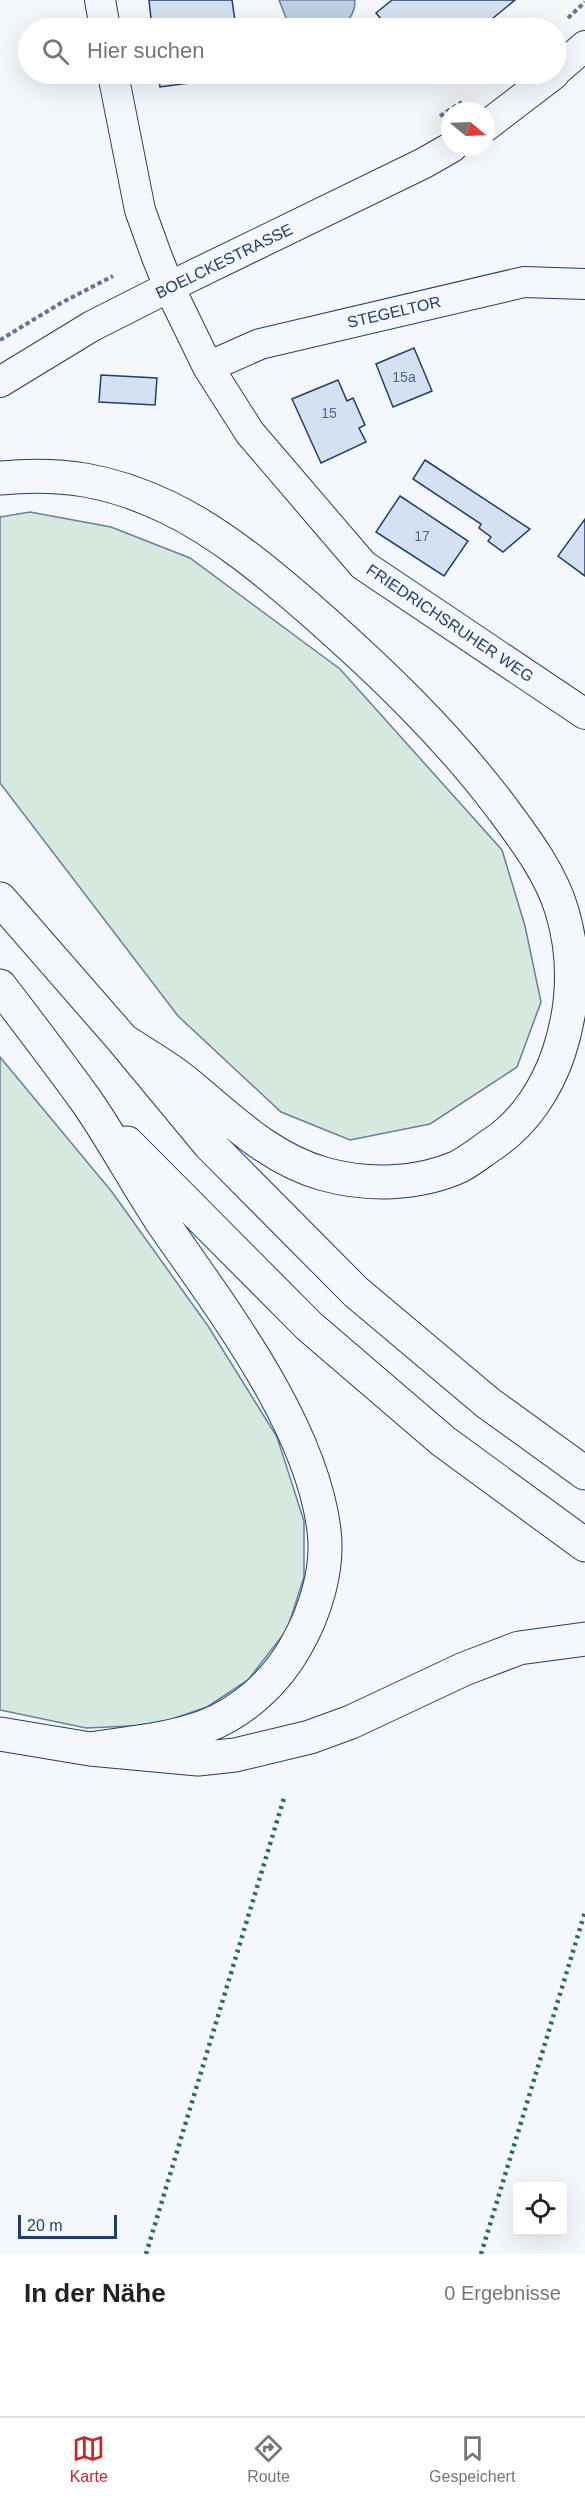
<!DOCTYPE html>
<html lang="de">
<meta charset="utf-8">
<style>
:root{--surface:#fff;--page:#f2f2f2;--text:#222;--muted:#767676;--line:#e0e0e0;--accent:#c62828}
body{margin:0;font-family:Helvetica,sans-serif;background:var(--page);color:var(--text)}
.controls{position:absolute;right:18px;bottom:18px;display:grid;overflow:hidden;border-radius:6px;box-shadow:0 6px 24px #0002}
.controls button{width:54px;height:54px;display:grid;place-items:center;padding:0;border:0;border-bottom:2px solid var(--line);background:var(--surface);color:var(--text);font:30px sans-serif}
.compass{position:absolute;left:441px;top:102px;width:54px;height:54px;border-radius:50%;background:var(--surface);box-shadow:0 6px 24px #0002;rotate:109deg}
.scale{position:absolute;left:18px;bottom:15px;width:99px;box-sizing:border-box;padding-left:6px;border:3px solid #1d3f73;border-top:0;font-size:16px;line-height:21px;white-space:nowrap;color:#1d3f73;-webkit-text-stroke:4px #f4f7fb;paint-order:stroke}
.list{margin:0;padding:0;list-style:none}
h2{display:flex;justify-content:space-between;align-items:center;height:78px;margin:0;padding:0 24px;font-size:26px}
h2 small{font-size:20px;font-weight:400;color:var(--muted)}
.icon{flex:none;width:33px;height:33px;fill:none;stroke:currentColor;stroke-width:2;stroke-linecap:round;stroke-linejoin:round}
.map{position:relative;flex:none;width:585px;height:2254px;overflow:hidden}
.search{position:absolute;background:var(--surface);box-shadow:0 6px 24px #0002;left:18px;right:18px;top:18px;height:66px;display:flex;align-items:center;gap:15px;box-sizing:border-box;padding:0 21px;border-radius:33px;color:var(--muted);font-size:22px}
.sheet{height:162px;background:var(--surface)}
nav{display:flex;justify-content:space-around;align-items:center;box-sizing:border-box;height:84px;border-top:2px solid var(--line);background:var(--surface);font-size:16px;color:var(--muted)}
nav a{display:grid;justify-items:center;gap:3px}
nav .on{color:var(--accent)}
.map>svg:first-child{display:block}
.green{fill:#d7e8df;stroke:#687fa3;stroke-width:1.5}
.water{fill:#bed0e5;stroke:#687fa3;stroke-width:1.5}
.building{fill:#d5e0f0;stroke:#1d3f73;stroke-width:1.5}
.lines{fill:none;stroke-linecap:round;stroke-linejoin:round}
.minor-casing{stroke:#1d3f73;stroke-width:32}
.trunk-casing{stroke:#1d3f73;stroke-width:35}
.path{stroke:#5e769c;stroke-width:4;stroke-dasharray:4.5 3;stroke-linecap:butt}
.minor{stroke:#f4f7fb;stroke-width:30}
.trunk{stroke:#f4f7fb;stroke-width:33}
.hedge{stroke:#2c6c60;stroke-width:4.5;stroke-dasharray:3 4.5;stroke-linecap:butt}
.labels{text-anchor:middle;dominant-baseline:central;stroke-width:4.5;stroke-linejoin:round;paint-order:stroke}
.number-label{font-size:14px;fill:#4b6792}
.street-label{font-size:16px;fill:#1d3f73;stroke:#f4f7fb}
</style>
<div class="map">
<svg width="585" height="2254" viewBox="0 0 585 2254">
<rect width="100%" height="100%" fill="#f4f7fb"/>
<path class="green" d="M 30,512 L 111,527 L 190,558 L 340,669 L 502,850 L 525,926 L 541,1002 L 517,1067 L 430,1124 L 350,1140 L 281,1112 L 178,1016 L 0,783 L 0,517 Z
M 0,1057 L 112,1192 L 208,1326 L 277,1437 L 304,1521 L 304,1577 L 287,1630 L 248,1680 L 207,1707 L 154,1725 L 86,1728 L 0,1710 Z"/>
<path class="water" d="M 279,0 L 355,0 C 355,36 314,29 290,28 Z"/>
<path class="building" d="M 149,0 L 232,0 L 236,28 L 152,28 Z
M 392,0 L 515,0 L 481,28 L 389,28 L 376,13 Z
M 158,74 L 242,74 L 243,76 L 160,87 Z
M 414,348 L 432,391 L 393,407 L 376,364 Z
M 101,375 L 157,378 L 155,405 L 99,402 Z
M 338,380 L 347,401 L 353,398 L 365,425 L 359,428 L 366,442 L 321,463 L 292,399 Z
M 425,460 L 530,529 L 503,552 L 488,541 L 491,537 L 479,528 L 481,524 L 413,479 Z
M 400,496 L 468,541 L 444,576 L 376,532 Z
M 585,519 L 585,576 L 558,556 Z"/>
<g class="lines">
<defs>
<path id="minor" d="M 100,0 L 105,28
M 556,71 L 585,46
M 113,74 L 140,210 L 157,257 L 169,287 L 208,367 L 250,433 L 363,565 L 585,714
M 486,126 L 554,74
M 208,367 L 260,344 L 524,282 L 585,284
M 0,382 L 92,326 L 169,287 L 424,163 L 452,147"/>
<path id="trunk" d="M 0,478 C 62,472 110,480 167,507 C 221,533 267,572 312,611 C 380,671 446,734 501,807 C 524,838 551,873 562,911 C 576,958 574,1006 559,1052 C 547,1088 525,1122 494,1143 C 482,1151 470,1161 458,1167 C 417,1185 367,1186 324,1174 C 270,1159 230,1119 188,1084 C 168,1067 144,1054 123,1040
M 0,899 L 123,1040 L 210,1145 L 356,1292 L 488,1403 L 585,1473
M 0,986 C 29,1024 59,1063 87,1102 C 114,1141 136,1183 162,1222 C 222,1309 311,1424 324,1530 C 329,1569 315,1613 296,1646 C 276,1682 243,1712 204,1727 C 168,1740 128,1743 90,1749
M 127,1143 L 309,1326 L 443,1441 L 585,1545
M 0,1734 L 90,1749 L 198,1759 L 235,1755 L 310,1737 L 351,1722 L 464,1669 L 519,1648 L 585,1639"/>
</defs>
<use href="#minor" class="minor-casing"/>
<use href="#trunk" class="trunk-casing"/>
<path class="path" d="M 568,18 L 585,2
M 440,116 L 462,102
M 0,340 L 61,303 L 113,276"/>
<use href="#minor" class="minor"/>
<use href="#trunk" class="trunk"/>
<path class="hedge" d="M 146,2254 L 284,1798
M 481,2254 L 585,1912"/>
</g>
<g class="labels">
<g class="number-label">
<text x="404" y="377">15a</text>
<text x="329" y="413">15</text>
<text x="422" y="536">17</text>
</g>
<g class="street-label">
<text transform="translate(224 261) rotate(-26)">BOELCKESTRASSE</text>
<text transform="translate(394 312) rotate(-13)">STEGELTOR</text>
<text transform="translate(450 623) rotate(34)">FRIEDRICHSRUHER WEG</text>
</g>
</g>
</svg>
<div class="controls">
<button><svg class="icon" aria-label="locate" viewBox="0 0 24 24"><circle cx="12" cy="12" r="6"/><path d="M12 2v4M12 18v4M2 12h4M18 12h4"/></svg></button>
</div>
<svg class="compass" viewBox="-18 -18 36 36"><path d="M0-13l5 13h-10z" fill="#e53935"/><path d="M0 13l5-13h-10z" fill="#767676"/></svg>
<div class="scale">20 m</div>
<div class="search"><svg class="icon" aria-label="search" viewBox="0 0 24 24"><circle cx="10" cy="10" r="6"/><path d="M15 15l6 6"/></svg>Hier suchen</div>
</div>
<section class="sheet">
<h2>In der Nähe<small>0 Ergebnisse</small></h2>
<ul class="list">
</ul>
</section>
<nav>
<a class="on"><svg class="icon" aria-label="map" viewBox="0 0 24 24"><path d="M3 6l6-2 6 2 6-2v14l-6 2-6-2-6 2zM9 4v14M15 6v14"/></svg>Karte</a>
<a><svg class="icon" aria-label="directions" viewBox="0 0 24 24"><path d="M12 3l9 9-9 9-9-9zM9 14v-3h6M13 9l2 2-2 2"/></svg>Route</a>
<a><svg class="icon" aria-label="saved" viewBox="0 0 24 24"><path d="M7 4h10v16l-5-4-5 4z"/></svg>Gespeichert</a>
</nav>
